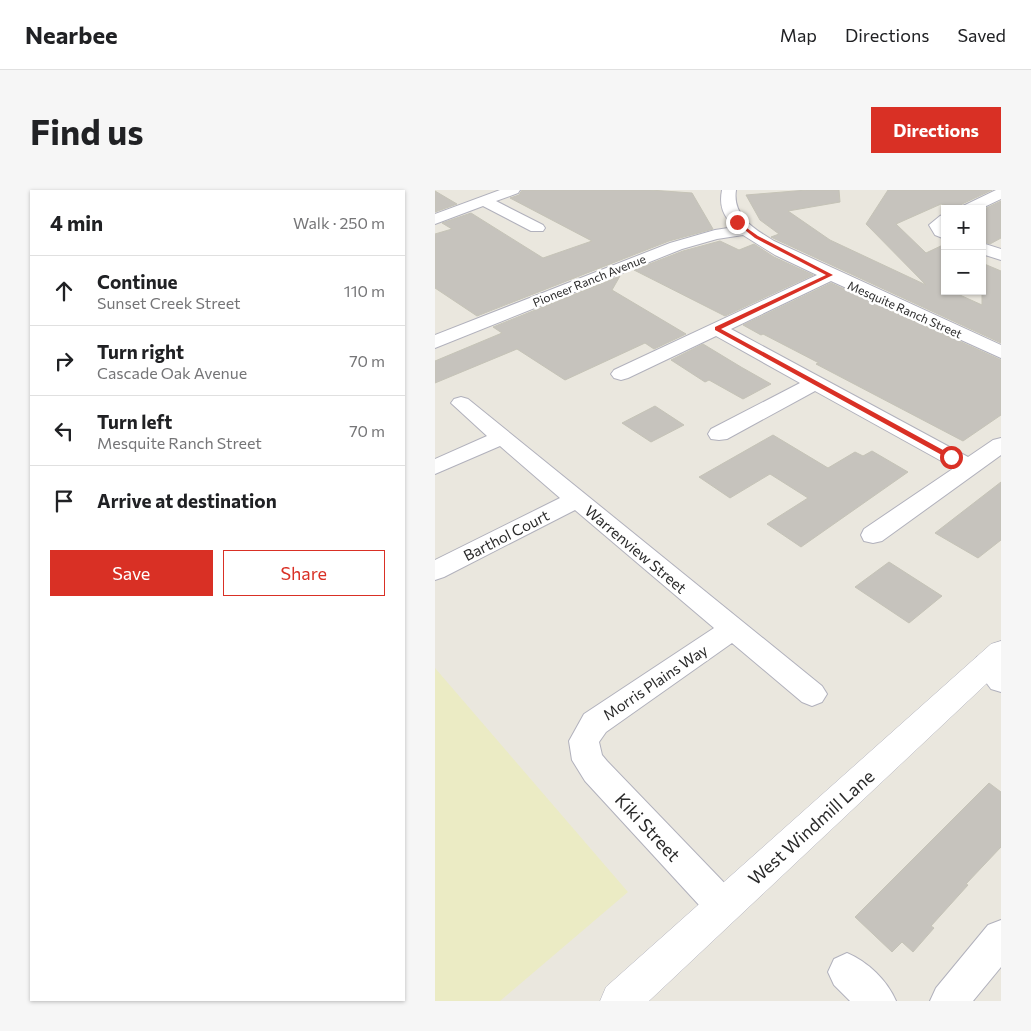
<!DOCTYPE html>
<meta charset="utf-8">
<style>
:root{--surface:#fff;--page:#f6f6f6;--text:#202124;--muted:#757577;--line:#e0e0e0;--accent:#d93025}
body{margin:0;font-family:Commissioner,sans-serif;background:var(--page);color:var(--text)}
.controls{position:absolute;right:15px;top:15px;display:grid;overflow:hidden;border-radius:0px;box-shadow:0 1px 4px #0004}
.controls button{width:45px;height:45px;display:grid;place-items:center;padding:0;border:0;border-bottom:1px solid var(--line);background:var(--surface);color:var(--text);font:25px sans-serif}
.stop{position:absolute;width:15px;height:15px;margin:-11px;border:4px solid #d93025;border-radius:50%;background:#fff}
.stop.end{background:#d93025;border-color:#fff;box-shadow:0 1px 5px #0008}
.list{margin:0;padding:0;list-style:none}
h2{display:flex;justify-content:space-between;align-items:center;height:65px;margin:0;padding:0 20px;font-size:21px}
h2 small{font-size:16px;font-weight:400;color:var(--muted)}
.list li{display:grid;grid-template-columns:32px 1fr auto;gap:15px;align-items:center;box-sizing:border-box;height:70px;padding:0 20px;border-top:1px solid var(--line)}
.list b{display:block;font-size:19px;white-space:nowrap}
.list p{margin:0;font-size:16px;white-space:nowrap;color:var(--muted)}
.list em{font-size:16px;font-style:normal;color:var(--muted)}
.actions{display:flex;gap:10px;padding:15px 20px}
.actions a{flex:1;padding:11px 0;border:1px solid var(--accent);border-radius:0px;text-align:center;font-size:18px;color:var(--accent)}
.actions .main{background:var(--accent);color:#fff}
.icon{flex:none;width:28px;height:28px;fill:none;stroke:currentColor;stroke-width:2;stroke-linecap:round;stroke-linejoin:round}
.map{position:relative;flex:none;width:566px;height:811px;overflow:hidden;border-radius:0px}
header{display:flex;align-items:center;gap:30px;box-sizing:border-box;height:70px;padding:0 25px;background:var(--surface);border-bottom:1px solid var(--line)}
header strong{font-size:24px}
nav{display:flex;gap:28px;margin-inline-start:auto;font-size:18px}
.intro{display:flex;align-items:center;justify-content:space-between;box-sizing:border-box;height:120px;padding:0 30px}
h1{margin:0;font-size:35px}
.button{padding:12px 22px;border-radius:0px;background:var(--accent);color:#fff;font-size:18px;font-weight:700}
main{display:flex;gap:30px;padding:0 30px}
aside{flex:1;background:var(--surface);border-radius:0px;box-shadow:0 1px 4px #0004}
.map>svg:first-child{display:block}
.sand{fill:#ebebc4}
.building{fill:#c6c3bd;stroke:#c5c3b7}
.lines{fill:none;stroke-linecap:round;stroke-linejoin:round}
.street-casing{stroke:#b1b1bc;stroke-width:2}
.secondary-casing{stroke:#b1b1bc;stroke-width:1}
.street{fill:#fff;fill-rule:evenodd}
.secondary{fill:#fff;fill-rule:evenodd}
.route{fill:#d93025}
.labels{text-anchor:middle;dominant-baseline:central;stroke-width:5;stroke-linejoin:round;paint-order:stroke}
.far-street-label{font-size:12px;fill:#2a2a2a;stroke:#fff}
.street-label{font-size:15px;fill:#2a2a2a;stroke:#fff}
.near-street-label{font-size:18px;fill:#2a2a2a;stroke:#fff}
</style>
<header>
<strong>Nearbee</strong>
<nav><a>Map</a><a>Directions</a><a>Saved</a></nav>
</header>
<div class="intro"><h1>Find us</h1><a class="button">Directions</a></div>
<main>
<aside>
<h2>4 min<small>Walk · 250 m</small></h2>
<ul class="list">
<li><svg class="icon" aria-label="ahead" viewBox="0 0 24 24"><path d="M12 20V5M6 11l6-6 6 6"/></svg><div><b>Continue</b><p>Sunset Creek Street</p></div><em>110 m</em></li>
<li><svg class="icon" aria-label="right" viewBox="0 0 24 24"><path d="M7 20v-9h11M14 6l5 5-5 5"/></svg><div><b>Turn right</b><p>Cascade Oak Avenue</p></div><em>70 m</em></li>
<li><svg class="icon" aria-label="left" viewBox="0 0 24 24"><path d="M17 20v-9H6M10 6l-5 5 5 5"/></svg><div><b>Turn left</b><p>Mesquite Ranch Street</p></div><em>70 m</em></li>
<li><svg class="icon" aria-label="arrive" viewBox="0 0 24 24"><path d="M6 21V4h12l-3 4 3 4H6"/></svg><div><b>Arrive at destination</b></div></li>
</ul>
<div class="actions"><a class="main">Save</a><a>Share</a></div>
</aside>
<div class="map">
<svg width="566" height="811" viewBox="0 0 566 811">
<rect width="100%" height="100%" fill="#eae7de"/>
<path class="sand" d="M 0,478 L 193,702 L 65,811 L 0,811 Z"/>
<path class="building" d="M 87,0 L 215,0 L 257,3 L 278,39 L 234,51 L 42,126 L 0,98 L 0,44 L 17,39 L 7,33 L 36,23 L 108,68 L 157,51 L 75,8 L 84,5 Z
M 372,0 L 404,0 L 405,12 L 353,21 L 395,50 L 491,95 L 431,34 L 453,0 L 557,0 L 527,14 L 524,19 L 506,14 L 461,34 L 491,63 L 510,54 L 510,103 L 511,104 L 516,101 L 547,115 L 547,73 L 566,81 L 566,153 L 340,49 L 336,47 L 344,44 L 325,30 L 311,5 Z
M 0,1 L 22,14 L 0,22 Z
M 566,11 L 566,48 L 555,54 L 547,51 L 547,20 Z
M 285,51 L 304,60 L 319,54 L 339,67 L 378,85 L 290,126 L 199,80 L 248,61 Z
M 185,86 L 177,100 L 251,144 L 219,159 L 210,153 L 130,190 L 82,159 L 0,193 L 0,171 L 67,143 L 58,137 Z
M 396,93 L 566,170 L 566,225 L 528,251 L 381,174 L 384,173 L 328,144 L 326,145 L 308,135 Z
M 268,154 L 306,177 L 336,194 L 308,209 L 274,190 L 270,192 L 236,170 Z
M 220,216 L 249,235 L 216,252 L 187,233 Z
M 338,245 L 393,278 L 420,262 L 428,266 L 437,261 L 473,282 L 366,357 L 332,334 L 373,308 L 335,284 L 295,308 L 264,287 Z
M 566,292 L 566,350 L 543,368 L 500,343 Z
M 454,372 L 507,406 L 474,433 L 420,397 Z
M 554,593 L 566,602 L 566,657 L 531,694 L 533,695 L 496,736 L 499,738 L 478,762 L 467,752 L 457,762 L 420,727 Z"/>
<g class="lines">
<defs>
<path id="street" d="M 65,0 L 85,0 L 83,3 L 61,11 L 108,35 L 110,38 L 108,41 L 96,41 L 48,16 L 0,34 L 0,24 Z
M 287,0 L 301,0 C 297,26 319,39 339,51 L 566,155 L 566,168 L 396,91 L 296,139 L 533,267 L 558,250 L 566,248 L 566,265 L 447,351 L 438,353 L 429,351 L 426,345 L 429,339 L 519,278 L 380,201 L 292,249 L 284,250 L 276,249 L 273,244 L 276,239 L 365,193 L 281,146 L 193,188 L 186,190 L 179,188 L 176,184 L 179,180 L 382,85 L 340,65 L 308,45 L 282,49 L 247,59 L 0,158 L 0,145 L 235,53 L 280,40 L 300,37 C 288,26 284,16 287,0 Z
M 561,0 L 566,0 L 566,9 L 545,19 L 526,19 L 528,16 Z
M 510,24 L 510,49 L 500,45 L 494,35 L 505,26 Z
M 547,53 L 566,59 L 566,70 L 547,64 Z
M 26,207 L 33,209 L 387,496 L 392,504 L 387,512 L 377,516 L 367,512 L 297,453 L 171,542 L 164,552 L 167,565 L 172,571 L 300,704 L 306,716 L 300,728 L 288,733 L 276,728 L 150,591 L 137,570 L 134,551 L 149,524 L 279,438 L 140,320 L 9,387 L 0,390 L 0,370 L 125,308 L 65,256 L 0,284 L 0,269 L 52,246 L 16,213 L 19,209 Z
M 552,464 L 562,467 L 566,472 L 566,502 L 556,499 L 538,475 L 542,467 Z
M 566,730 L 566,777 L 538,811 L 495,811 L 501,798 L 553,735 Z
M 412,763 C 433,772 452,790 461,811 L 415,811 L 399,795 L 393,782 L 399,769 Z"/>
<path id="secondary" d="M 566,451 L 566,480 L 214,811 L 165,811 L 171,797 L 556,454 Z"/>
</defs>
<use href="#street" class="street-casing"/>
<use href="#secondary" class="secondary-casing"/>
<use href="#street" class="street"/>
<use href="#secondary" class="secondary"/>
</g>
<path class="route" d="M 302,31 L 323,46 L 398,85 L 286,139 L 519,266 L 519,269 L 514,269 L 280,140 L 280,137 L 391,85 L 320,48 L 301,33 Z"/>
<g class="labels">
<g class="far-street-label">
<text transform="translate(154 90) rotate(-22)">Pioneer Ranch Avenue</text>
<text transform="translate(470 119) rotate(24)">Mesquite Ranch Street</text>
</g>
<g class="street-label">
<text transform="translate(71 345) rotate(-27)">Barthol Court</text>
<text transform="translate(201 359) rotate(40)">Warrenview Street</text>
<text transform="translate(220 492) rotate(-34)">Morris Plains Way</text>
</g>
<g class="near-street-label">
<text transform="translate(213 637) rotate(47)">Kiki Street</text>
<text transform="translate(376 637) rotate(-42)">West Windmill Lane</text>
</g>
</g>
</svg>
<div class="controls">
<button>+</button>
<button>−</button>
</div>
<div class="stop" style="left:516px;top:267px"></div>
<div class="stop end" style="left:302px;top:32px"></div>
</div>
</main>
